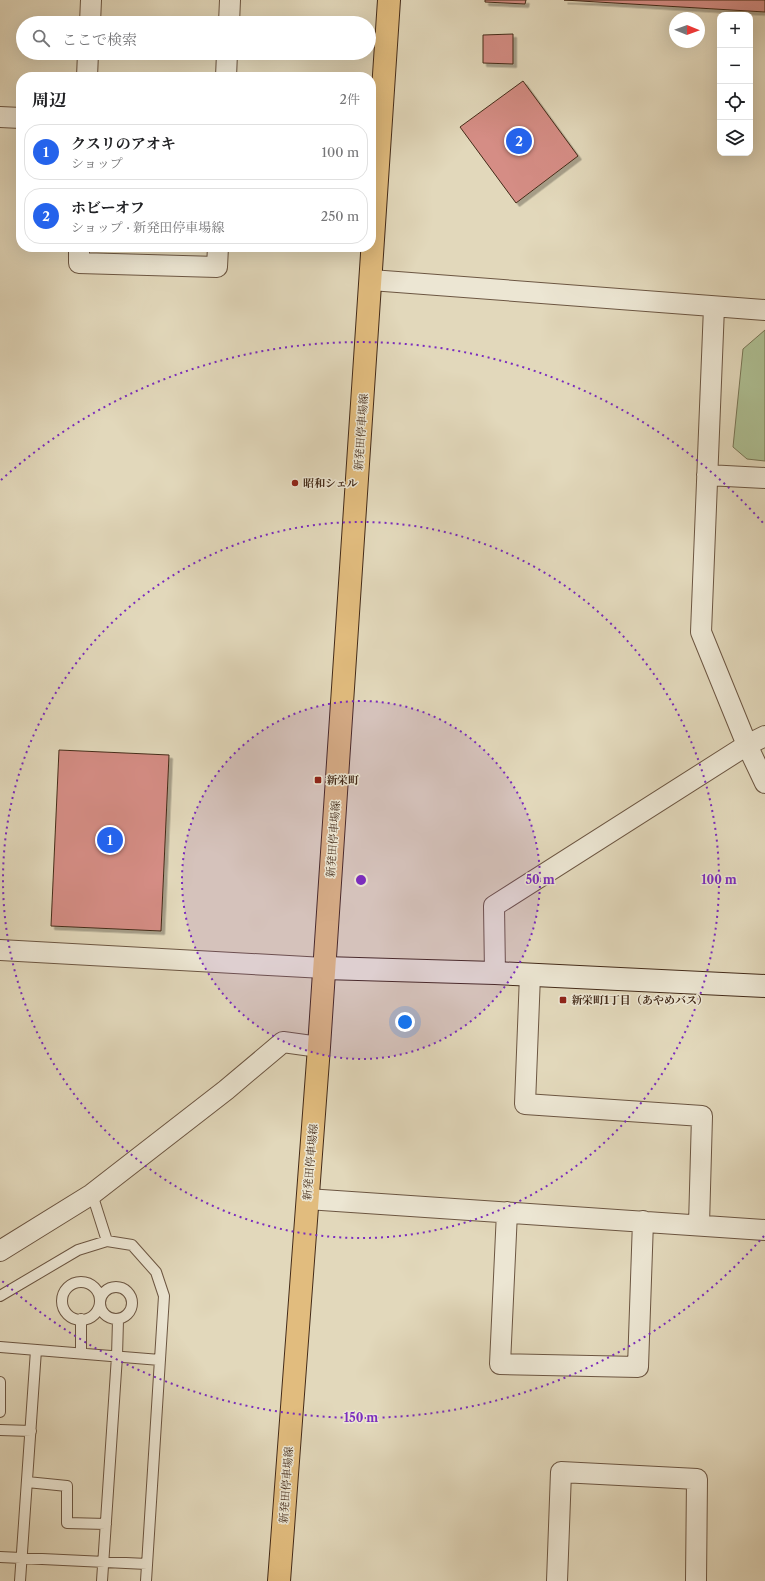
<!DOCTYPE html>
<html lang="ja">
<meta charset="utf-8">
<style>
:root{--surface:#fff;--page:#f6f6f6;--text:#202124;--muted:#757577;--line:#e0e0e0;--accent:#2563eb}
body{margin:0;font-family:"Libre Caslon Text","Noto Serif JP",serif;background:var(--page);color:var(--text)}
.controls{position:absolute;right:12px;top:12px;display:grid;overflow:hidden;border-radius:8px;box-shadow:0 4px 16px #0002}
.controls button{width:36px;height:36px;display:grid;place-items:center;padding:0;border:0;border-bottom:1px solid var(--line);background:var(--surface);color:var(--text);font:20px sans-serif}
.compass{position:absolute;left:669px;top:12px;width:36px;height:36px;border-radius:50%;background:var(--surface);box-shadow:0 4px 16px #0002;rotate:91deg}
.you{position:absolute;left:405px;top:1022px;width:14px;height:14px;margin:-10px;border:3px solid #fff;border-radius:50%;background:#1a73e8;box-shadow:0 0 0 6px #1a73e833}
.badge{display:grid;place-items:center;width:26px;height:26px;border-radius:50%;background:var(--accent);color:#fff;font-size:13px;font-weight:700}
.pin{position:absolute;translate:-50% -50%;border:2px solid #fff;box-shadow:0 1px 4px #0006}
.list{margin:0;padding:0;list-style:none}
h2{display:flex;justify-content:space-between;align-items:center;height:52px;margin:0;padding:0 16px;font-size:17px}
h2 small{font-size:13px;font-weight:400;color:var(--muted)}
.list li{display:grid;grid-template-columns:26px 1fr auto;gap:12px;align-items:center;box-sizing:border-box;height:56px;margin:0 8px 8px;padding:0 8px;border:1px solid var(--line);border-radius:16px}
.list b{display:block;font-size:15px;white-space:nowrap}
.list p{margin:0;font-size:13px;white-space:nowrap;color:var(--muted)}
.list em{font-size:13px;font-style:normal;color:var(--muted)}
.icon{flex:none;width:22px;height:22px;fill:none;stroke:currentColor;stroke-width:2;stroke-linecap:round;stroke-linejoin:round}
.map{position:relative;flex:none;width:765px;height:1581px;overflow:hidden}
.search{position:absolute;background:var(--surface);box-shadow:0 4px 16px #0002;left:16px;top:16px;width:360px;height:44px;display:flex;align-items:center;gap:10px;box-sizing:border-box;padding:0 14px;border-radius:22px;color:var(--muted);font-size:15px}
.panel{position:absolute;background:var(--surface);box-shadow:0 4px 16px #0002;left:16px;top:72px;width:360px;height:180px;border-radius:16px}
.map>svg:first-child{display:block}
.green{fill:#aec094;stroke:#797656}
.building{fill:#d58d85;stroke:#442b19;filter:url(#shadow)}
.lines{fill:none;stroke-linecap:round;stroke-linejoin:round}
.lane-casing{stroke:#6c5642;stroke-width:12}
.street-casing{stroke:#6c5642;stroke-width:22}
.secondary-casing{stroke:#442b19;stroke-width:24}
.primary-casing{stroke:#442b19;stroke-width:24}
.lane{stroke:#ece6d3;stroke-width:10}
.street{stroke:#ece6d3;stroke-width:20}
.secondary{stroke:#ece6d3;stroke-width:22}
.primary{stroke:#e1bc7e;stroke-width:22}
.ring{fill:none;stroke:#7b2cbf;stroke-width:2;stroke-dasharray:2 4}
.poi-dot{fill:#8f2418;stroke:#ece6d3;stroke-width:1.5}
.labels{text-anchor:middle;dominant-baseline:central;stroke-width:3;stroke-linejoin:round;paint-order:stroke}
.street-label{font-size:11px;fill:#442b19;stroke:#ece6d3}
.poi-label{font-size:11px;font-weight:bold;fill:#442b19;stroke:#ece6d3;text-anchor:start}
.centre{fill:#7b2cbf;stroke:#ece6d3;stroke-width:2}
.ring-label{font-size:12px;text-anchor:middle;font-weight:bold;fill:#7b2cbf;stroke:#ece6d3;stroke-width:3;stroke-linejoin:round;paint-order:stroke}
</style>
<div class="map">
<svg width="765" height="1581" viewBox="0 0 765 1581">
<defs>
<filter id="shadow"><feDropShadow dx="3.5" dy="3.5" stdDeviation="0" flood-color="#0004"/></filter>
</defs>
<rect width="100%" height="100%" fill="#e2d8bb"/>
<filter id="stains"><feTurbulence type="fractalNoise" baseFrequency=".005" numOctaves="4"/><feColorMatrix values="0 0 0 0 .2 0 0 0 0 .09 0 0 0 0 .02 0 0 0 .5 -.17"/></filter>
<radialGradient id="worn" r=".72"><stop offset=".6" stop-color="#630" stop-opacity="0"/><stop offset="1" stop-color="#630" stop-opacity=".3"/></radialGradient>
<path class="green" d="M 765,330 L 765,461 L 747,459 L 733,447 L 743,349 Z"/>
<path class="building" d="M 485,0 L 526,0 L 525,4 L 485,2 Z
M 564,0 L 765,0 L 765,12 Z
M 513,34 L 513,64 L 483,63 L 483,35 Z
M 523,81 L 578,156 L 516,203 L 460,127 Z
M 59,750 L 169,755 L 161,931 L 51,926 Z"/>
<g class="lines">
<defs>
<path id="lane" d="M 92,1194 L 107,1241
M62 1301a19 19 0 1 1 38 0a19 19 0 1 1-38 0Z
M100 1303a16 16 0 1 1 32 0a16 16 0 1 1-32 0Z
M 0,1296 L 78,1250 L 107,1241 L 132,1245 L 156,1272 L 164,1296 L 146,1581
M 0,1347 L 160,1360
M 81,1353 L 81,1319
M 0,1382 L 0,1412
M 0,1430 L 31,1431
M 27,1482 L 67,1486 L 67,1523 L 106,1524
M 0,1557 L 147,1564
M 20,1581 L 36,1350
M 102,1581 L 117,1356 L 118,1320"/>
<path id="street" d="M 90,23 L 91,0
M 229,23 L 230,0
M 87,77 L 88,53
M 226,77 L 227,53
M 0,117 L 21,118
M 79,247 L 79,263 L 217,267 L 218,247
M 371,280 L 765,310
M 714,307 L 701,632 L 747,745 L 765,783
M 707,475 L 765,478
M 0,950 L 324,968
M 495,973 L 494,906 L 747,745 L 765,736
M 530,975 L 525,1104 L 702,1116 L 699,1225
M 307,1199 L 765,1230
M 507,1212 L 500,1364 L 638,1367 L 643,1221
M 0,1251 L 92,1194 L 226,1090 L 283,1042 L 319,1047
M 557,1581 L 561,1472 L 697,1479 L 696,1581"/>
<path id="secondary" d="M 324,968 L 495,973 L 765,986"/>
<path id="primary" d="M 279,1581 L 319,1047 L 389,0"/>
</defs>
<use href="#lane" class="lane-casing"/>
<use href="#street" class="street-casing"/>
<use href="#secondary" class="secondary-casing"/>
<use href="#primary" class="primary-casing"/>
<use href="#lane" class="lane"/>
<use href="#street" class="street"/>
<use href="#secondary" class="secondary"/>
<use href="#primary" class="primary"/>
</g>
<circle cx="361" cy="880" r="179" fill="#7b2cbf" fill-opacity=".12"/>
<g class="ring">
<circle cx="361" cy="880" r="179"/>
<circle cx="361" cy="880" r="358"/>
<path d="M764 1236A538 538 0 0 1 1 1280M1 480A538 538 0 0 1 764 524"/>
</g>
<g class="poi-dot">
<circle cx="295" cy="483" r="4"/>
<rect x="314" y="776" width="8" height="8" rx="2"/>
<rect x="559" y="996" width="8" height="8" rx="2"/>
</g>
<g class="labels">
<g class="street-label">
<text transform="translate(361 432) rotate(-86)">新発田停車場線</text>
<text transform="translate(333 839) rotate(-86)">新発田停車場線</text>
<text transform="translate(310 1162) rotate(-85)">新発田停車場線</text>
<text transform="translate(286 1485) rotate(-86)">新発田停車場線</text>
</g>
<g class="poi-label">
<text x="303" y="483">昭和シェル</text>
<text x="326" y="780">新栄町</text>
<text x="571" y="1000">新栄町1丁目（あやめバス）</text>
</g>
</g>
<circle cx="361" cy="880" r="6" class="centre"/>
<g class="ring-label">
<text x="540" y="884">50 m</text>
<text x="719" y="884">100 m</text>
<text x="361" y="1422">150 m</text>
</g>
<rect width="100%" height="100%" filter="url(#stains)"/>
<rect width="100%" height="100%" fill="url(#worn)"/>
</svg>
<div class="controls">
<button>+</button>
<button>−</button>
<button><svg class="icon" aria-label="locate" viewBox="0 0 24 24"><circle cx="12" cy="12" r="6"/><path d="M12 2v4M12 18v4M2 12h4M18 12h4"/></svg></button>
<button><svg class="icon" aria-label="layers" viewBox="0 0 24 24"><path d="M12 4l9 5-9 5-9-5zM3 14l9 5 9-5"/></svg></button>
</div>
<svg class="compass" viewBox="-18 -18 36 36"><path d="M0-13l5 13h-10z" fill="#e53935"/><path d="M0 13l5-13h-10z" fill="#757577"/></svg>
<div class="you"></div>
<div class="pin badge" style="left:110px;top:840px">1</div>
<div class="pin badge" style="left:519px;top:141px">2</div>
<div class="search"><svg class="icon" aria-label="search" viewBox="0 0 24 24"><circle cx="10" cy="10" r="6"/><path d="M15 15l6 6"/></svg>ここで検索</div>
<section class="panel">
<h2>周辺<small>2件</small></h2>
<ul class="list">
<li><span class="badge">1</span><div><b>クスリのアオキ</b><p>ショップ</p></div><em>100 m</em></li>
<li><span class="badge">2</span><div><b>ホビーオフ</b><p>ショップ · 新発田停車場線</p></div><em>250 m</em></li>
</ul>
</section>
</div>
